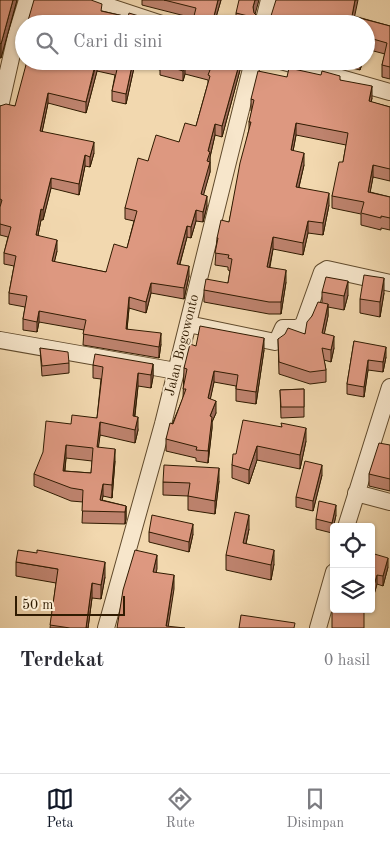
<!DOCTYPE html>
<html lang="id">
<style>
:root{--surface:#fff;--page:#f2f2f3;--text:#2b2b33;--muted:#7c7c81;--line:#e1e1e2;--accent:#111827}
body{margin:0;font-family:"Old Standard TT",serif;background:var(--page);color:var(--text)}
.controls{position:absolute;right:15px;bottom:15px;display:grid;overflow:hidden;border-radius:5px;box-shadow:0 1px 4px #0004}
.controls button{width:45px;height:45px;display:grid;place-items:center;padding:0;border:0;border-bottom:1px solid var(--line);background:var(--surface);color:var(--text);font:25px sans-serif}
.scale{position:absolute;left:15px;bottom:12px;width:110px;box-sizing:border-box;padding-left:5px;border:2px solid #301b01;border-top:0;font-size:14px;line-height:18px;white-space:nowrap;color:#301b01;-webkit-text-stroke:4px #f7e6cb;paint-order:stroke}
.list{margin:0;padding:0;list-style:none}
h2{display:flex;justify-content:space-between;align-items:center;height:65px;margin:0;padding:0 20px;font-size:21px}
h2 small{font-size:16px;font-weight:400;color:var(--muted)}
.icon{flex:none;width:28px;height:28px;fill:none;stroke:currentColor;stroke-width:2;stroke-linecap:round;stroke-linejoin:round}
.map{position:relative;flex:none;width:390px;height:628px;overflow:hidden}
.search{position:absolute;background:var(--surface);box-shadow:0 1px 4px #0004;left:15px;right:15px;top:15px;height:55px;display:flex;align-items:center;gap:12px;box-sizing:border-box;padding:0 18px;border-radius:28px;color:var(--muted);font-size:19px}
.sheet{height:145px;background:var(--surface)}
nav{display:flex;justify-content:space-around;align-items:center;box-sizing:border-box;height:70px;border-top:1px solid var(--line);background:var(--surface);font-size:14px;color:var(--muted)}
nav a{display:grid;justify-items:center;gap:2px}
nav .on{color:var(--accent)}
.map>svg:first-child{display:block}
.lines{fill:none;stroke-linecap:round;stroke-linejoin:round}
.street-casing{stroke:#604a2c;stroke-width:18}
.street{stroke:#f7e6cb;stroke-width:16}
.wall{fill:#be836e;stroke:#301b01;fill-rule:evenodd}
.shaded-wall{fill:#9b6a5a;stroke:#301b01}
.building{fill:#dd9880;stroke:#301b01;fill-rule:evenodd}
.labels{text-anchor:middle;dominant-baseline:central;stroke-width:4;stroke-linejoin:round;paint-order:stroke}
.street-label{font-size:14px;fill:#301b01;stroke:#f7e6cb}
</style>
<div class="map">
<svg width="390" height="628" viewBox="0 0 390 628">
<rect width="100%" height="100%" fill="#f2d8af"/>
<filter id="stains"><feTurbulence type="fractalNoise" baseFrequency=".004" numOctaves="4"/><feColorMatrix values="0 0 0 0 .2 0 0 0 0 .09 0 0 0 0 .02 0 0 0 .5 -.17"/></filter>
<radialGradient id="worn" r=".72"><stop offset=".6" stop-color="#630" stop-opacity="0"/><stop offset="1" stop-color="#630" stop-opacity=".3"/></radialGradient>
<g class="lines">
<defs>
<path id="street" d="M 89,0 L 162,24
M 263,24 L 269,0
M 281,61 L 390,92
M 0,107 L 16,36 L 27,0
M 188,324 L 275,342 L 278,339 L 283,328 L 297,328 L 303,325 L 322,272 L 327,269 L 390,283
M 0,340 L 176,371
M 356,493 L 390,502
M 346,527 L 390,387
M 106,628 L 163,424 L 253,61
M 318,628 L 334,572"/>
</defs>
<use href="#street" class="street-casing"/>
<use href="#street" class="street"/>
</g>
<path class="wall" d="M 0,0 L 17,0 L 1,58 L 0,58 Z
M 142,0 L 221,0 L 214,24 L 192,24 L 193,18 L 142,5 Z
M 102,11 L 128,17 L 165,24 L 27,24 Z
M 236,13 L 255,14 L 260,19 L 260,24 L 236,24 Z
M 354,16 L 390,26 L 390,79 L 382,77 L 382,65 L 385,54 L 366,49 L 366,24 L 261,24 L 261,22 Z
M 78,61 L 240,61 L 240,70 L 222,137 L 215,135 L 210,157 L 210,172 L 203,195 L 207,206 L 203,222 L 196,221 L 191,238 L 187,237 L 180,264 L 189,276 L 184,299 L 151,293 L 146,313 L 129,308 L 127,329 L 161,344 L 159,358 L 83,345 L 84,330 L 39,322 L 37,332 L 23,330 L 23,319 L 25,307 L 9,304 L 9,293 L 14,266 L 4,264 L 4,253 L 8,237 L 0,235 L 0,106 L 15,106 L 76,69 ZM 135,63 L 160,70 L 160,75 L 183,81 L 185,74 L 208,80 L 208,83 L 196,126 L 179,142 L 148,161 L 125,208 L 125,219 L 134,221 L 127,248 L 106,272 L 54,262 L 57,251 L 38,235 L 41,220 L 43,220 L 51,188 L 79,195 L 85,166 L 90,167 L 94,153 L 42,132 L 48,103 L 86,113 L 97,71 L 115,75 L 112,91 L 112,101 L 126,104 Z
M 326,61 L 363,61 L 360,70 L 345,66 L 345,69 L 326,63 Z
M 287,77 L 340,80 L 372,98 L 371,102 L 390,107 L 390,181 L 373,177 L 370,192 L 390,197 L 390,230 L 381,228 L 381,230 L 361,225 L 361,214 L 332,208 L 332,196 L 343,162 L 346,145 L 296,135 L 293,151 L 304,165 L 299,187 L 329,205 L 323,235 L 308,233 L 303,255 L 273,249 L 270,267 L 286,282 L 281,314 L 269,314 L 204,302 L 204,290 L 228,283 L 230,271 L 228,270 L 228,267 L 215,265 L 217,238 L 229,222 L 249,129 L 249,122 L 252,111 L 251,111 L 251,99 Z
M 322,292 L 348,295 L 344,310 L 328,307 L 328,316 L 324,334 L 334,348 L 331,362 L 324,360 L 326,370 L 326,382 L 310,384 L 279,374 L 278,339 L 305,334 L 312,316 L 322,302 Z
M 384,293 L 380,317 L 360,313 L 360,299 Z
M 354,341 L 386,357 L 383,372 L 368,370 L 364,397 L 347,394 L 347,384 Z
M 196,346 L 264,350 L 256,404 L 236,401 L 236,386 L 214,382 L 210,399 L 216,413 L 212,422 L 212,428 L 208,463 L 196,461 L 196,458 L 166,451 L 166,439 L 183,398 L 184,368 Z
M 40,348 L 69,363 L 69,373 L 42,376 Z
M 153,364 L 153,377 L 151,388 L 138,386 L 135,416 L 138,430 L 135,443 L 100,435 L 98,447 L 115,461 L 112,498 L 103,496 L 102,500 L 126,506 L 126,519 L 125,524 L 82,523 L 83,502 L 71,501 L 34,486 L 34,474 L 71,424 L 97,418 L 101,379 L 93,378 L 93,365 ZM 66,458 L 92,461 L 91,473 L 65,471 Z
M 304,389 L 304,417 L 281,418 L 280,390 Z
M 281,427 L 306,441 L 300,469 L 257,460 L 249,484 L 232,478 L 232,465 L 236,454 Z
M 390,445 L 390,491 L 369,486 L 369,474 Z
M 322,475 L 313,511 L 296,507 L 296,497 Z
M 219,481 L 215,514 L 188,510 L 188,496 L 163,495 L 163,482 Z
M 336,515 L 332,533 L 316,529 L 316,519 Z
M 249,529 L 246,544 L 274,564 L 271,580 L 226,570 L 226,555 Z
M 149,532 L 193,534 L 189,552 L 149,542 Z
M 371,553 L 388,567 L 383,586 L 377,584 L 371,605 Z
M 16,562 L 105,577 L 101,599 L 92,598 L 88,628 L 50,628 L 56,583 L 16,576 Z"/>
<path class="shaded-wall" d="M 13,0 L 17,0 L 1,58 L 1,44 Z
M 218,0 L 221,0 L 214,24 L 212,24 Z
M 255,0 L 259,0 L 254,18 L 253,7 Z
M 355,0 L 358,0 L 353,24 L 352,16 Z
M 97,61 L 97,71 L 86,113 L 86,102 Z
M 133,61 L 135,61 L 135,63 L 126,104 L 126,94 Z
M 240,61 L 240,70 L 222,137 L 222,126 Z
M 360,61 L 363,61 L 360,70 Z
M 185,63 L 185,74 L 183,81 L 183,71 Z
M 372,86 L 372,98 L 369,113 L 369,101 Z
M 48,93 L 48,103 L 40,142 L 40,131 Z
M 296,123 L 296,135 L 291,162 L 291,150 Z
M 215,124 L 215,135 L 210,157 L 210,172 L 201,204 L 201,194 L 208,151 Z
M 94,142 L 94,153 L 90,167 L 90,157 Z
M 304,153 L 304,165 L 296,199 L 296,187 Z
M 85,155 L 85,166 L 79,195 L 79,184 Z
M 373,165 L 373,177 L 368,204 L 368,192 Z
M 51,178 L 51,188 L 43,220 L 43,210 Z
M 329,193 L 329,205 L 323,235 L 323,223 Z
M 207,196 L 207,206 L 203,222 L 203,212 Z
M 41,209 L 41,220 L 36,245 L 36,235 Z
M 196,210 L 196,221 L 191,238 L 191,227 Z
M 308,221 L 308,233 L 303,255 L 303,243 Z
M 187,226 L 187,237 L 177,274 L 177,264 Z
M 273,237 L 273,249 L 267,279 L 267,267 Z
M 57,240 L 57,251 L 52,272 L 52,261 Z
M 189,266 L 189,276 L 184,299 L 184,288 Z
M 286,270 L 286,282 L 281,314 L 281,302 Z
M 384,278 L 384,293 L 380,317 L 380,302 Z
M 348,281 L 348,295 L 344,310 L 344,296 Z
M 151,283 L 151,293 L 146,313 L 146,302 Z
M 129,297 L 129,308 L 126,340 L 126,329 Z
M 328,304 L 328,316 L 322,345 L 322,333 Z
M 39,311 L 39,322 L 37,332 L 37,322 Z
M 161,333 L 161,344 L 159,358 L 159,347 Z
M 334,336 L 334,348 L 331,362 L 331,350 Z
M 264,338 L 264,350 L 256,404 L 256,392 Z
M 386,347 L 386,357 L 383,372 L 383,362 Z
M 368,360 L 368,370 L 364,397 L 364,387 Z
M 153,364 L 153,377 L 151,388 L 151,375 Z
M 214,371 L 214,382 L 208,410 L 208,398 Z
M 138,373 L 138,386 L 133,429 L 133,416 Z
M 216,401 L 216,413 L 212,422 L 212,428 L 208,463 L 210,416 Z
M 138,417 L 138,430 L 135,443 L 135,430 Z
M 100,422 L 100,435 L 97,459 L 97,447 Z
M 306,428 L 306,441 L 300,469 L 300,455 Z
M 66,445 L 66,458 L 63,484 L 63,471 Z
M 257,446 L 257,460 L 249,484 L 249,470 Z
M 115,449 L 115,461 L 112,498 L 112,485 Z
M 322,465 L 322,475 L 313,511 L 313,501 Z
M 219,468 L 219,481 L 215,514 L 215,501 Z
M 103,484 L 103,496 L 100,512 L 100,500 Z
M 336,505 L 336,515 L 332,533 L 332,523 Z
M 126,506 L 126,519 L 125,524 L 125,512 Z
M 249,515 L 249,529 L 243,557 L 243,543 Z
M 193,524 L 193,534 L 189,552 L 189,542 Z
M 274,550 L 274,564 L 271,580 L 271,565 Z
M 157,555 L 157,569 L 153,585 L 153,572 Z
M 388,558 L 388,567 L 383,586 L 383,576 Z
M 105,562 L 105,577 L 101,599 L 101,585 Z
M 174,575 L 174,589 L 168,628 L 166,628 Z
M 377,575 L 377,584 L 371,605 L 371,595 Z
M 92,583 L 92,598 L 88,628 L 86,628 Z"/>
<path class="building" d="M 0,0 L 13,0 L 1,44 L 0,43 Z
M 34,0 L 91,0 L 102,4 L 101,11 L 128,17 L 129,13 L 165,24 L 67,24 L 53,20 L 52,24 L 27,24 Z
M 164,0 L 218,0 L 212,24 L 192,24 L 196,8 Z
M 239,0 L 255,0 L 253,7 L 254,13 L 260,19 L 236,13 Z
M 276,0 L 355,0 L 352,16 L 390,26 L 390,67 L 382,65 L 387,43 L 366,37 L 366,24 L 268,24 L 261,22 L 266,22 L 270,19 Z
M 27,61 L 46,61 L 76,69 L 78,61 L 96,61 L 86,102 L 48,93 L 40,131 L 94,142 L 90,157 L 85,155 L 79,184 L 51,178 L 43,210 L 41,209 L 36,235 L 57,240 L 52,261 L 106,272 L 114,244 L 127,248 L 137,211 L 125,208 L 138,158 L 148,161 L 156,135 L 179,142 L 185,123 L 196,126 L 210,76 L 208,75 L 210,70 L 185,63 L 183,71 L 160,64 L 161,61 L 240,61 L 222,126 L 215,124 L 208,151 L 210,152 L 207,161 L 210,162 L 201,194 L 207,196 L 203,212 L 196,210 L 191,227 L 187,226 L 177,264 L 189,266 L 184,288 L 151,283 L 146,302 L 129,297 L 126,329 L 161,333 L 159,347 L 83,334 L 86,320 L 39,311 L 37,322 L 23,319 L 27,296 L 9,293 L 16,256 L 4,253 L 11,227 L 0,224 L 0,207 L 2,200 L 0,199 L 0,106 L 6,104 L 15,106 Z
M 101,61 L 133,61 L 126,94 L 112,91 L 118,65 Z
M 289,68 L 321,75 L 322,71 L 340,76 L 340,80 L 372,86 L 369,101 L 390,107 L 390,169 L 373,165 L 368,192 L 390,197 L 390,218 L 381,216 L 381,218 L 361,213 L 364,202 L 332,196 L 339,162 L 343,162 L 348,133 L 296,123 L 291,150 L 304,153 L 296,187 L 329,193 L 323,223 L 308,221 L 303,243 L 273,237 L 267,267 L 286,270 L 281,302 L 269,302 L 204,290 L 206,279 L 228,283 L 232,259 L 228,258 L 229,255 L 215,253 L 218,238 L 217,238 L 221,220 L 229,222 L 240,163 L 251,122 L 249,122 L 254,100 L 251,99 L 258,71 L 287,77 Z
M 364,275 L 384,278 L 380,302 L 360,299 Z
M 326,277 L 348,281 L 344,296 L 322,292 Z
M 318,302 L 328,304 L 322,333 L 334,336 L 331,350 L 322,348 L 326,370 L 310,372 L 279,362 L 278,339 L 285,334 L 288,328 L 305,334 L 307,322 L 312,316 Z
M 200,326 L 264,338 L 256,392 L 236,389 L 238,375 L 214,371 L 208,398 L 216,401 L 210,416 L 212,417 L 208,451 L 196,450 L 197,447 L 166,439 L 170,423 L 173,424 L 186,389 L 183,389 L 187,369 L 184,368 L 190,344 L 196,346 Z
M 354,341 L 386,347 L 383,362 L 368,360 L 364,387 L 347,384 Z
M 40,348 L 68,352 L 69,363 L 42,366 Z
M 95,354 L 153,364 L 151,375 L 138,373 L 133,416 L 138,417 L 135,430 L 100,422 L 97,447 L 115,449 L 112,485 L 103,484 L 100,500 L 126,506 L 125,512 L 82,511 L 83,490 L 71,488 L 34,474 L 43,452 L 46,421 L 71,424 L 72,415 L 97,418 L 103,367 L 93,365 ZM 66,445 L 93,448 L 91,473 L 63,471 Z
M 304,389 L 304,407 L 281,407 L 280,390 Z
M 243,420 L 282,427 L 281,423 L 306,428 L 300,455 L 257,446 L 249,470 L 232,465 L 233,454 L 236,454 Z
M 379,443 L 390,445 L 390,479 L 369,474 Z
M 305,461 L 322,465 L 313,501 L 296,497 Z
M 164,465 L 219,468 L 215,501 L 188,496 L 190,483 L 163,482 Z
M 319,501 L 336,505 L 332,523 L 316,519 Z
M 235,512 L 249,515 L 243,543 L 274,550 L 271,565 L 226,555 Z
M 152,515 L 193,524 L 189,542 L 149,532 Z
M 18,550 L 37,553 L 37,550 L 105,562 L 101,585 L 92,583 L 86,628 L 70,628 L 50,625 L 58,569 L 16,562 Z
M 135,550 L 157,555 L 153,572 L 174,575 L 166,626 L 185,628 L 117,628 L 123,590 Z
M 371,553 L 388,558 L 383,576 L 377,575 L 371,595 Z
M 332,606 L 334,606 L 334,609 L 364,609 L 364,628 L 332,628 Z
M 241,615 L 295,623 L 294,628 L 239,628 Z"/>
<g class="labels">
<g class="street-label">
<text transform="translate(182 345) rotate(-76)">Jalan Bogowonto</text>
</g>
</g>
<rect width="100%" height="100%" filter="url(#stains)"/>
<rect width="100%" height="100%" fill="url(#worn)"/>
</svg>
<div class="controls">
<button><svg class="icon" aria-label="locate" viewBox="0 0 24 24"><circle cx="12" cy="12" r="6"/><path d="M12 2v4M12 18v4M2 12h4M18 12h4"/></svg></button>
<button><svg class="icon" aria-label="layers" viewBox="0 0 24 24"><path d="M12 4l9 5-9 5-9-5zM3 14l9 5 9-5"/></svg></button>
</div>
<div class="scale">50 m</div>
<div class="search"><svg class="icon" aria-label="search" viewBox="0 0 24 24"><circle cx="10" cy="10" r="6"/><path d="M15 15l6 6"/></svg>Cari di sini</div>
</div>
<section class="sheet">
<h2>Terdekat<small>0 hasil</small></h2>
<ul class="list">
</ul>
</section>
<nav>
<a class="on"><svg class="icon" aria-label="map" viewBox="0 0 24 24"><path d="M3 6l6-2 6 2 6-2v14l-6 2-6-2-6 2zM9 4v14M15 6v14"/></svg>Peta</a>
<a><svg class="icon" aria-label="directions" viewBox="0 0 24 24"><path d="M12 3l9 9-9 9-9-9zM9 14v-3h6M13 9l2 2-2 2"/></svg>Rute</a>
<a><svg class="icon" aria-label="saved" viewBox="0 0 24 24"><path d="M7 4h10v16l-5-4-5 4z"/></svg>Disimpan</a>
</nav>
